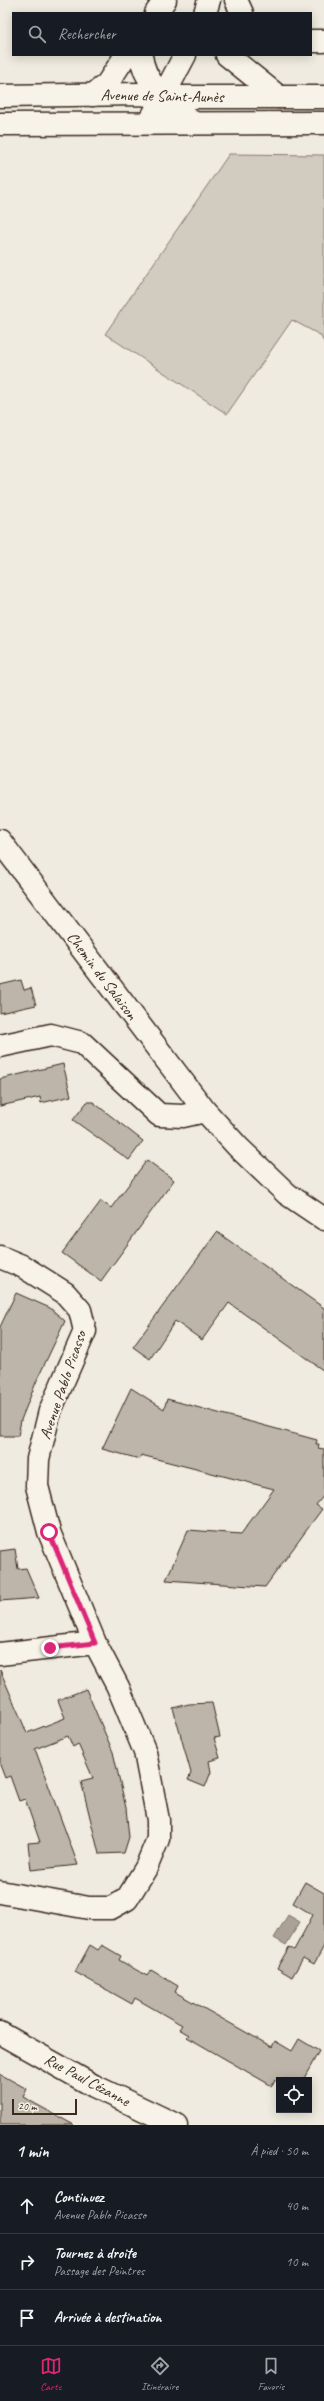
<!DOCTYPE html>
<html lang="fr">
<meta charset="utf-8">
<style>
:root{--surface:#171b24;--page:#20242c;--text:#f1f3f6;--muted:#9ea1a6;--line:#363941;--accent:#db2777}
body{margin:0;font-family:Caveat,sans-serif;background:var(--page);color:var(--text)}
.controls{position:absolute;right:12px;bottom:12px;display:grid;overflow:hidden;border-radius:0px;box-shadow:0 2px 10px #0003}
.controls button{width:36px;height:36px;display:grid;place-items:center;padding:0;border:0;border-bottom:1px solid var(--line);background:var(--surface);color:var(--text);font:20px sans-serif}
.scale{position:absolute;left:12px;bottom:10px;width:65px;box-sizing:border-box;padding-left:4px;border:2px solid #3b2a1e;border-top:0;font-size:11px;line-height:14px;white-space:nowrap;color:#3b2a1e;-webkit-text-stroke:3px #f7f3e8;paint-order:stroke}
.stop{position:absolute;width:12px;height:12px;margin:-9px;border:3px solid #db2777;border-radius:50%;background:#fff}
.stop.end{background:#db2777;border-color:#fff;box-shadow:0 1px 4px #0008}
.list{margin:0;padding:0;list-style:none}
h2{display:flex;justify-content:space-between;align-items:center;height:52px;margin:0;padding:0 16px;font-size:17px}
h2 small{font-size:13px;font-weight:400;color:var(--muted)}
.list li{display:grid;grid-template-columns:26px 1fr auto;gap:12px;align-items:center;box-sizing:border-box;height:56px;padding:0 16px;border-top:1px solid var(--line)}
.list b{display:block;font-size:15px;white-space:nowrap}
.list p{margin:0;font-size:13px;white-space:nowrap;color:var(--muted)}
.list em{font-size:13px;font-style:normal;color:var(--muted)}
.icon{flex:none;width:22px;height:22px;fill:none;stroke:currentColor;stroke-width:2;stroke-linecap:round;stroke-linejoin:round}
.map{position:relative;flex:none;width:324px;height:2125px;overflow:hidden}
.search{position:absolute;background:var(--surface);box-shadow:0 2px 10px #0003;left:12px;right:12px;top:12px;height:44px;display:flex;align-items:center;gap:10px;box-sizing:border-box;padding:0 14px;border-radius:0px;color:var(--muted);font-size:15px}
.sheet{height:220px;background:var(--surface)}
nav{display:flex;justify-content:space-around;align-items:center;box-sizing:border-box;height:56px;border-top:1px solid var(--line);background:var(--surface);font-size:11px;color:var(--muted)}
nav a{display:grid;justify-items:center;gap:2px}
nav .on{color:var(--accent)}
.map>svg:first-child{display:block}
.green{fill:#d1cbc0;stroke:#867a6f}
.water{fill:#aaa296;stroke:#7e7266}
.building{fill:#bdb5aa;stroke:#3b2a1e}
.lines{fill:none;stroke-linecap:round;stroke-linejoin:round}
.street-casing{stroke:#3b2a1e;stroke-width:25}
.primary-casing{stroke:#3b2a1e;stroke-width:25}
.street{stroke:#f7f3e8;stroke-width:22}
.primary{stroke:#f7f3e8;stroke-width:22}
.route{stroke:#db2777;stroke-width:5}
.labels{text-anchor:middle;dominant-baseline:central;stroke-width:4;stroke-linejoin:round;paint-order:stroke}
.street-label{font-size:16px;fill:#3b2a1e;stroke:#f7f3e8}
</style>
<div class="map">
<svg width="324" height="2125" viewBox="0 0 324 2125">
<rect width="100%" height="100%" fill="#efebe0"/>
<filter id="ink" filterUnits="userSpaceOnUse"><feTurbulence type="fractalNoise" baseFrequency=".025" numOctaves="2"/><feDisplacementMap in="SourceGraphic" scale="8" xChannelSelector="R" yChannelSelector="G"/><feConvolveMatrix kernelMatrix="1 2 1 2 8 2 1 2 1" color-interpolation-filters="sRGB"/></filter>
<g filter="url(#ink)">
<path class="green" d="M 229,154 L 324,155 L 324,342 L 320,335 L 292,320 L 227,414 L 105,334 Z"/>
<path class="water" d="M 288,1915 L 300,1922 L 286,1945 L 274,1938 Z"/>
<path class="building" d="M 21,980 L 24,990 L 31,988 L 36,1005 L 0,1013 L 0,985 Z
M 63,1064 L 71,1096 L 41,1103 L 40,1097 L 0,1106 L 0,1079 Z
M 87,1102 L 93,1102 L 143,1141 L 129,1160 L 73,1120 Z
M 147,1160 L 174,1180 L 101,1281 L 62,1253 L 101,1201 L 111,1208 Z
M 217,1232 L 324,1308 L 324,1371 L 229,1303 L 202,1340 L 175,1321 L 150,1359 L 133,1347 Z
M 16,1293 L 50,1308 L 65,1321 L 37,1380 L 21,1420 L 18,1436 L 0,1436 L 0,1327 Z
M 131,1388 L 164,1409 L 167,1399 L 317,1440 L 316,1444 L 319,1444 L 318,1448 L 324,1449 L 324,1495 L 316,1505 L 322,1509 L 265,1587 L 166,1580 L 188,1530 L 241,1534 L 274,1489 L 141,1455 L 140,1459 L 102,1449 Z
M 15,1549 L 18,1569 L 26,1568 L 39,1598 L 0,1601 L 0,1551 Z
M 0,1670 L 27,1733 L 65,1718 L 58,1700 L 86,1689 L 113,1752 L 126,1808 L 129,1837 L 124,1853 L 99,1854 L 81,1781 L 93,1778 L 78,1744 L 73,1747 L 68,1736 L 35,1749 L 78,1865 L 31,1870 L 28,1843 L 40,1842 L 25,1799 L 19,1801 L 10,1776 L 5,1778 L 0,1765 Z
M 212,1703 L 220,1737 L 214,1738 L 220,1758 L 209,1761 L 211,1772 L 205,1787 L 188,1780 L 191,1773 L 173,1708 L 189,1704 Z
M 305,1882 L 324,1893 L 324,1946 L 314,1964 L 303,1958 L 292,1977 L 277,1968 L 289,1947 L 294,1950 L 313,1915 L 293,1903 Z
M 90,1945 L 98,1950 L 102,1945 L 121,1956 L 119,1960 L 147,1976 L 151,1970 L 178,1986 L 175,1992 L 272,2047 L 275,2041 L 292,2051 L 299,2039 L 319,2051 L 303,2080 L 276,2079 L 272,2086 L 187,2037 L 189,2035 L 179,2029 L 182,2025 L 135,1998 L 132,2004 L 75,1972 Z
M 0,2074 L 27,2089 L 23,2097 L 74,2125 L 0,2125 Z"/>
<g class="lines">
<defs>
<path id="street" d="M 236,0 L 242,13
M 156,13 L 165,0
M 205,13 L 209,0
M 311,41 L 324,41
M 141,55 C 144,86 171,103 193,123
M 227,55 L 279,97
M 93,95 L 107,84 L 126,55
M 149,123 L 185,55
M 0,841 L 205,1111 L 238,1147 L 287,1194 L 324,1219
M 0,1046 L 51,1035 L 82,1043 L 159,1115 L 183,1116 L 205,1111
M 0,1257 L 22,1266 L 65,1293 L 80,1310 L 85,1331 L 50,1411 L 38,1459 L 37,1486 L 49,1532 L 95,1643 L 118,1687 L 145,1752 L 158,1820 L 158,1839 L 146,1868 L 127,1899 L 111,1908 L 89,1908 L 0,1892
M 0,1654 L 95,1643
M 0,2033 L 94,2086 L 176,2125"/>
<path id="primary" d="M 0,96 L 141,94 L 164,97 L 324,97
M 0,124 L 324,123"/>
</defs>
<use href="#street" class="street-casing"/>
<use href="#primary" class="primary-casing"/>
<use href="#street" class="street"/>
<use href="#primary" class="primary"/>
</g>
</g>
<g class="lines" filter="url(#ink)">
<path class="route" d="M 49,1532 L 95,1643 L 50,1648"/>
</g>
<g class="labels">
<g class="street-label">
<text transform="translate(162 96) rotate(1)">Avenue de Saint-Aunès</text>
<text transform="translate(102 976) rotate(53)">Chemin du Salaison</text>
<text transform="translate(63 1385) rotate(-71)">Avenue Pablo Picasso</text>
<text transform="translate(87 2080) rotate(28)">Rue Paul Cézanne</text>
</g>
</g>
</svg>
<div class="controls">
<button><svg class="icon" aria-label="locate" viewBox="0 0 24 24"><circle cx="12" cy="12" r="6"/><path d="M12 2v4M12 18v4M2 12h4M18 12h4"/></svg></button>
</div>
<div class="scale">20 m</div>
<div class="stop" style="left:49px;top:1532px"></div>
<div class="stop end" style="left:50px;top:1648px"></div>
<div class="search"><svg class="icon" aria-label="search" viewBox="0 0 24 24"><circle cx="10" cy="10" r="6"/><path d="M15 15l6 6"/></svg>Rechercher</div>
</div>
<section class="sheet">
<h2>1 min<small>À pied · 50 m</small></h2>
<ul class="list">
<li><svg class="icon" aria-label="ahead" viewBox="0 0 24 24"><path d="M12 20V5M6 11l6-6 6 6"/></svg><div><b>Continuez</b><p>Avenue Pablo Picasso</p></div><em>40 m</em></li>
<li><svg class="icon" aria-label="right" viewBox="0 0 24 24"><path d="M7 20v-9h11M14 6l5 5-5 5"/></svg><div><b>Tournez à droite</b><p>Passage des Peintres</p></div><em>10 m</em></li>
<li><svg class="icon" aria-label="arrive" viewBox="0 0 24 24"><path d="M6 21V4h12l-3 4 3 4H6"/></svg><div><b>Arrivée à destination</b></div></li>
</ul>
</section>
<nav>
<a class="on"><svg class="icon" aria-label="map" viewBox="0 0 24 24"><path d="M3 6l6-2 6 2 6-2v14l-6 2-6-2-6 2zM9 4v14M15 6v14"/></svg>Carte</a>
<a><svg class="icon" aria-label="directions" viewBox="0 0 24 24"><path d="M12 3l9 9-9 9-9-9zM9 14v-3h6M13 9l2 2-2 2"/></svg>Itinéraire</a>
<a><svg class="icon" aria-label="saved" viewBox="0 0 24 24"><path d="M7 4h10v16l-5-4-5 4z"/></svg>Favoris</a>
</nav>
